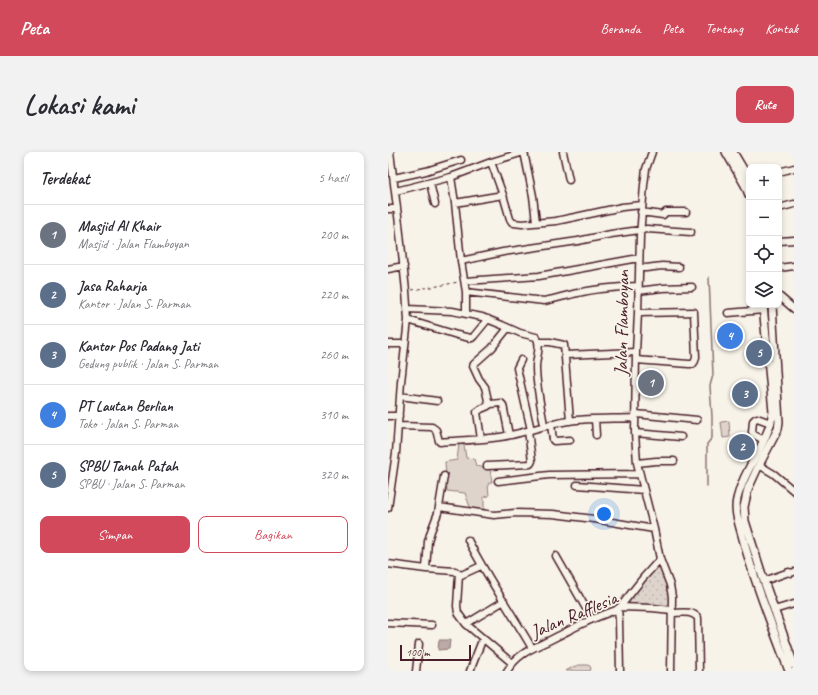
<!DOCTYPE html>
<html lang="id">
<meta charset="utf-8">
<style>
:root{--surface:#fff;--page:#f2f2f3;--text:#2b2b33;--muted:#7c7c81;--line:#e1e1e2;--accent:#d1495b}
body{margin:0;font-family:Caveat,sans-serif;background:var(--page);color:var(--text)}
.controls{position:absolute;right:12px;top:12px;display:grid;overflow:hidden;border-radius:8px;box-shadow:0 2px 6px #0003}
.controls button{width:36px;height:36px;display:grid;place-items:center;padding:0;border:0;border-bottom:1px solid var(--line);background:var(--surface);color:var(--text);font:20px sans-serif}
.scale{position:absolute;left:12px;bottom:10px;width:71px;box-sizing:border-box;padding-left:4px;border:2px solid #4a1f2b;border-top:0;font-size:11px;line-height:14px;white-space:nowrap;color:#4a1f2b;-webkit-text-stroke:3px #f7f3e8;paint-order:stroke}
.you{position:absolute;left:216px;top:362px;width:14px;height:14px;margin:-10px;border:3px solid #fff;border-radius:50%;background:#1a73e8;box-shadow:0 0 0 6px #1a73e833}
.badge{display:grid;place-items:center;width:26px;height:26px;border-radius:50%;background:var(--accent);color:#fff;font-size:13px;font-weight:700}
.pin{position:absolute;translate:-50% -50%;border:2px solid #fff;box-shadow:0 1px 4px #0006}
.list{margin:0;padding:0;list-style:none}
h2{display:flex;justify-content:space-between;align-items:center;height:52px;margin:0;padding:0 16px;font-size:17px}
h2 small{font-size:13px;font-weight:400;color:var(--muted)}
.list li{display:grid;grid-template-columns:26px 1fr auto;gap:12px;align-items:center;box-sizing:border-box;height:60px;padding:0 16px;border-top:1px solid var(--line)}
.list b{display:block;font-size:15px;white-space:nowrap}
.list p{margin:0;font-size:13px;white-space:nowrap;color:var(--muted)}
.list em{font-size:13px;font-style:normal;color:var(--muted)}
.actions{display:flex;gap:8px;padding:12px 16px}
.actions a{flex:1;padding:9px 0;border:1px solid var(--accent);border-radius:8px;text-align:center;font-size:14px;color:var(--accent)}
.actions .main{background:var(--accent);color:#fff}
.icon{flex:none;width:22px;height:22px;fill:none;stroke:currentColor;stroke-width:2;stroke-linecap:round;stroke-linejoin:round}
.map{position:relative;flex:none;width:406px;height:519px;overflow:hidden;border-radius:8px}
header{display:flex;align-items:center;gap:24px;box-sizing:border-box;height:56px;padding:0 20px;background:var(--accent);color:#fff}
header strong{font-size:19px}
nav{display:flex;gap:22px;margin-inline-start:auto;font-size:14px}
.intro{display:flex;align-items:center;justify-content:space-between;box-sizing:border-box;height:96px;padding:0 24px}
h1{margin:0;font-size:28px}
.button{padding:10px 18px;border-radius:8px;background:var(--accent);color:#fff;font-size:14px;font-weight:700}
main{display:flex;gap:24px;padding:0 24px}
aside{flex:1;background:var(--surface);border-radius:8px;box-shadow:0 2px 6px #0003}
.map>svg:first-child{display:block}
.grass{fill:#ded4cc;stroke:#947a7c}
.garden{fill:url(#garden-dots);stroke:#947a7c}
.water{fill:#bcaaa7;stroke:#8e7275}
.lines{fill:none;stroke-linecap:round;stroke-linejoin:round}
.stream{stroke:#8e7275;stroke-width:1.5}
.minor-casing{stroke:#4a1f2b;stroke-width:9}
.major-casing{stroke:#4a1f2b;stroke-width:10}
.path{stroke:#4a1f2b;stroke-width:1;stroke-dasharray:3 3;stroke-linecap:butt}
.minor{stroke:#f7f3e8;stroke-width:6}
.major{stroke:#f7f3e8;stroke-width:7}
.labels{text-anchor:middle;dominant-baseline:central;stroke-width:3.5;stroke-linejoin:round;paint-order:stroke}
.street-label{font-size:19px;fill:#4a1f2b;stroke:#f7f3e8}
</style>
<header>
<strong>Peta</strong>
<nav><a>Beranda</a><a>Peta</a><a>Tentang</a><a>Kontak</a></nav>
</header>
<div class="intro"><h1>Lokasi kami</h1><a class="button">Rute</a></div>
<main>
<aside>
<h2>Terdekat<small>5 hasil</small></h2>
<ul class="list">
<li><span class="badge" style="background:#6b7280">1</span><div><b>Masjid Al Khair</b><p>Masjid · Jalan Flamboyan</p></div><em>200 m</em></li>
<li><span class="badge" style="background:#5c6f8a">2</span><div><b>Jasa Raharja</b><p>Kantor · Jalan S. Parman</p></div><em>220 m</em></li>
<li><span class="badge" style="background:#5c6f8a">3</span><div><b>Kantor Pos Padang Jati</b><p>Gedung publik · Jalan S. Parman</p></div><em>260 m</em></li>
<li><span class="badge" style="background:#3f7fe0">4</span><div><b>PT Lautan Berlian</b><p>Toko · Jalan S. Parman</p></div><em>310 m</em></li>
<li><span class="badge" style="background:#5c6f8a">5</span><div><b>SPBU Tanah Patah</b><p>SPBU · Jalan S. Parman</p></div><em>320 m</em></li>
</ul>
<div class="actions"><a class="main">Simpan</a><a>Bagikan</a></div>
</aside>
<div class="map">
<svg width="406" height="519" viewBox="0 0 406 519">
<defs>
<pattern id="garden-dots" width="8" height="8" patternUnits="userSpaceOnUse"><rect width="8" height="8" fill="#ded4cc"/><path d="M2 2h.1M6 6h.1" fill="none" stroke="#c0b6af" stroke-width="1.8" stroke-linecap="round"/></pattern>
</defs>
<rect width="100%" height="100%" fill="#f7f3e8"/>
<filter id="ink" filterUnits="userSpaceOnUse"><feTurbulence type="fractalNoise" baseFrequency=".025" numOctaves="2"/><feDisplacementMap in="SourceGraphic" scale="8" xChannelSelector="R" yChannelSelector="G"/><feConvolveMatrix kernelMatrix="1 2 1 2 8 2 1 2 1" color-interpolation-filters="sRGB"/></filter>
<g filter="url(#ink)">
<path class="grass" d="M 341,269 L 342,285 L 335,286 L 333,270 Z
M 71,292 L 76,293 L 78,306 L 86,307 L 88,314 L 102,317 L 104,330 L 100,332 L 101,344 L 96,345 L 96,359 L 83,358 L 77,341 L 59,339 L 57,310 L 69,308 Z
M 190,513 L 201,513 L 203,516 L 202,519 L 177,519 Z"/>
<path class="garden" d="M 271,412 L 278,433 L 284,458 L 231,457 Z"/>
<path class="water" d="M 51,488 L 62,488 L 61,497 L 50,498 Z"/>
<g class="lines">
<path class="stream" d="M 319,334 L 319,292 L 324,286 L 324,265 L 322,234 L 325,223 L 321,125"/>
<defs>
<path id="minor" d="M 175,0 L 181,28
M 264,0 L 258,17 L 256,33 L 252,84 L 250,161 L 248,200 L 247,281 L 249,311 L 266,377 L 272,407 L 282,433 L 284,445 L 283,519
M 103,10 L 115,43 L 122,67 L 124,70 L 126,71 L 134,72 L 168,69 L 192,64 L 234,55 L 254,53
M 391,20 L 406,16
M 63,25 L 67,51 L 73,109 L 78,140 L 78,162
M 6,26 L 38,19 L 73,8
M 42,31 L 47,52
M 8,39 L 63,25 L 103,10 L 136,0 L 145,44 L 148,70
M 67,51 L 115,43
M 391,56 L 406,52
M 0,57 L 9,57
M 253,60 L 275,63 L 278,60 L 298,60
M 391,89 L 406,88
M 73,109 L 115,100 L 190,89 L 223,82 L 259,77 L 303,80
M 251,115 L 258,116 L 274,114 L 291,115
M 391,116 L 406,114
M 0,117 L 16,114
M 77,129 L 151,124 L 251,106
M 250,139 L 274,136 L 304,135
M 78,140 L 156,149 C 168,147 179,143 190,141 C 210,136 230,135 250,134
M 391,144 L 406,157
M 19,157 L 64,159 L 94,165 L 114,173 L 132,181 L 148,185 C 154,192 148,206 148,215 C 148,233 153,255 156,273
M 340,161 L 376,158
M 20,168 L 69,183 L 82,186 L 84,186 L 86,184 L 100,167
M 150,190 L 162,190 L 176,193 L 182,269
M 0,192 L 17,192
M 178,203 L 248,200
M 133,208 L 129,216 L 143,278
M 248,208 L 301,212 L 305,212 L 307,209 L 308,205 L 306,161 L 306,160 L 250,161
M 12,244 L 49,249
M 101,253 L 97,235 L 91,227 L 85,214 L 86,212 L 104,196 L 120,176
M 248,262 L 309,268
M 0,264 L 11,264
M 207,267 L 208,283
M 163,272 L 165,288 L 166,289 L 182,288
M 10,274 L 44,275 L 48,278 L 51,289 L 52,290 C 75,288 100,288 123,283 C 142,279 160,272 180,269 C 202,266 225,267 247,266
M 247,281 L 293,285
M 93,287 L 89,260 L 93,257 L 100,254 L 101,253 L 103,252 L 113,251 L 115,253 L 121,283
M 376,288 L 366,283 L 364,280 L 365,269 L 367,267 L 369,266 L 383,271
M 249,311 L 268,309 L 286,309
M 371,313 L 386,322 L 406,339
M 99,314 L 142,312 L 143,311 L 144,309 L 140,279
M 110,329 L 161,323 L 252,322
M 189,333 L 256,338
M 51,355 L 106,363 L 127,361 L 165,362 L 206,367 L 266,377
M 0,356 L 8,301 L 13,230 L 20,168 L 18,139 L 11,72 L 2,0
M 80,388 C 99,425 123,460 144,496
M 168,404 L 204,467
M 0,412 L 38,417 L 67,419 L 71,422 L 69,454 L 70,461 L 78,472 L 124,511
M 38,417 L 40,389 L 43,379 L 50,361 L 56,324
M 71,424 L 93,414
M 376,429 L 401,420 L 403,421 L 406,420
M 232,455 L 255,426 L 272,407
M 230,457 L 231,468 L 232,519
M 386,458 L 406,452
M 284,461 C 293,461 304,458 310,466 L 311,519
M 0,471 L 44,473
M 78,472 L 116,449
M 28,519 L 31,492
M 82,519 L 95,486
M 119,519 C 131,499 149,495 168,485 C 178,480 187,475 196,471 C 206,466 217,462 228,458 L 232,455 L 264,456 L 284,458"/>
<path id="major" d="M 338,0 L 357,33 L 361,43
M 345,0 L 361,27
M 375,153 L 385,260 C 380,292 356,316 349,347 C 346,359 351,372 354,383 C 366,429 384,474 401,519
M 384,153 L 391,270 L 390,277 L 371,313 L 360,337 L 356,355 L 357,369 L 376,429 L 406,513"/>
</defs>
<use href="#minor" class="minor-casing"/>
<use href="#major" class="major-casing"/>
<path class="path" d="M 24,138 L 50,134 L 70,130"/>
<use href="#minor" class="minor"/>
<use href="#major" class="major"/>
</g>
</g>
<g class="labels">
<g class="street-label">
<text transform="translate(234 171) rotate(-89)">Jalan Flamboyan</text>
<text transform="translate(186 463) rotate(-23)">Jalan Rafflesia</text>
</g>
</g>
</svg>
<div class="controls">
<button>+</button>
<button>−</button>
<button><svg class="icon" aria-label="locate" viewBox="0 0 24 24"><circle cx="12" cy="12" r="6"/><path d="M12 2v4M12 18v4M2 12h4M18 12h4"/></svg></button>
<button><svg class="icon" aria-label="layers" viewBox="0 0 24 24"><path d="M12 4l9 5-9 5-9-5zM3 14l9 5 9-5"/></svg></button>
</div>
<div class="scale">100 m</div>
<div class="you"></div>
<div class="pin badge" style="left:263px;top:231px;background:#6b7280">1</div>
<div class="pin badge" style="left:354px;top:295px;background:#5c6f8a">2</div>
<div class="pin badge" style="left:357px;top:242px;background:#5c6f8a">3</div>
<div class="pin badge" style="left:342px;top:184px;background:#3f7fe0">4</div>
<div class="pin badge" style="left:371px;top:201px;background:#5c6f8a">5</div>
</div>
</main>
